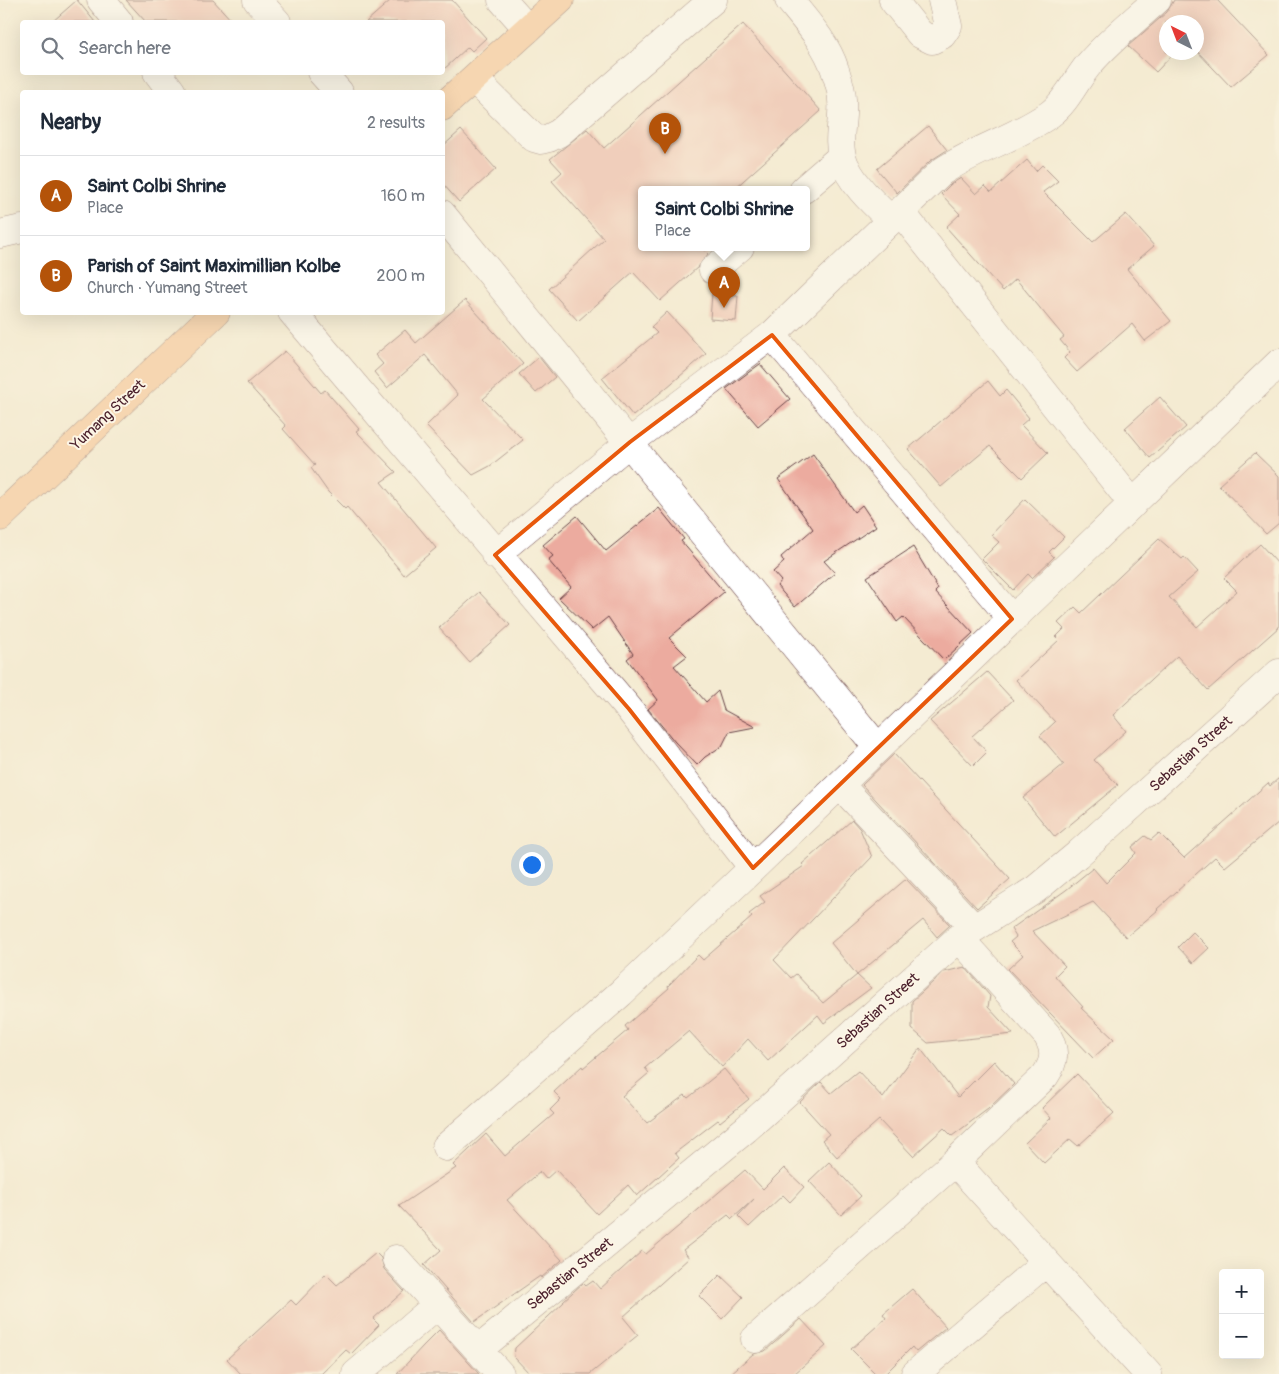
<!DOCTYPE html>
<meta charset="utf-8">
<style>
:root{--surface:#fff;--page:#f2f2f3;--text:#1f2937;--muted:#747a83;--line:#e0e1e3;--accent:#b45309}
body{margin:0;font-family:Pangolin,sans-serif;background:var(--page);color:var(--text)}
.controls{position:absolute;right:15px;bottom:15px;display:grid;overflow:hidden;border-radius:5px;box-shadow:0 5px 20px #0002}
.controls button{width:45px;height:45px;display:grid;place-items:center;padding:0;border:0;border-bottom:1px solid var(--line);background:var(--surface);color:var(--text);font:25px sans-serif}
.compass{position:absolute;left:1159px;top:15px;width:45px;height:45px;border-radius:50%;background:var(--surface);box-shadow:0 5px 20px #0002;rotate:318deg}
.you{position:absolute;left:531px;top:864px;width:18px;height:18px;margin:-12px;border:4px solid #fff;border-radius:50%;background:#1a73e8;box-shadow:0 0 0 8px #1a73e833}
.badge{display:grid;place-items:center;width:32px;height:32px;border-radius:50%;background:var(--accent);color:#fff;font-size:16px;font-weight:700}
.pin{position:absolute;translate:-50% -41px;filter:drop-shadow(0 1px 2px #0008)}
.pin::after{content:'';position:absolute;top:26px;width:18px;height:15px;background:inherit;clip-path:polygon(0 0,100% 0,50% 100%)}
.popup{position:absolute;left:638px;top:186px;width:172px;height:65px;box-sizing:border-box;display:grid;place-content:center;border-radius:5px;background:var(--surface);filter:drop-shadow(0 1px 4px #0005);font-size:16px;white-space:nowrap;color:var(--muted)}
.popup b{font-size:19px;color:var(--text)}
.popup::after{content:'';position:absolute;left:50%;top:100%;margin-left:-10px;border:10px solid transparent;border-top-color:var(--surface)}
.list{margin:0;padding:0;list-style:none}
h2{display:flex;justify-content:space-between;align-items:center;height:65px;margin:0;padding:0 20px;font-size:21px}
h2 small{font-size:16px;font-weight:400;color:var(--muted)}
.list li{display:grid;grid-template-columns:32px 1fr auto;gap:15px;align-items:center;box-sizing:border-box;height:80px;padding:0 20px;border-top:1px solid var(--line)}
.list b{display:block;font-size:19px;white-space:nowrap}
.list p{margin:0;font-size:16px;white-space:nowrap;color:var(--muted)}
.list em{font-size:16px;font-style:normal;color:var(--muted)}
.icon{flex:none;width:28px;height:28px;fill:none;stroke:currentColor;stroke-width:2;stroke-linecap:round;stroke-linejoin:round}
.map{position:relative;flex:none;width:1279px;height:1374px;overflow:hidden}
.search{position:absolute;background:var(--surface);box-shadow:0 5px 20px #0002;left:20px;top:20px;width:425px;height:55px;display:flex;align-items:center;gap:12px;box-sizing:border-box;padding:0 18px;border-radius:5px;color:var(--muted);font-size:19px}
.panel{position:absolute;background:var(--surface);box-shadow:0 5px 20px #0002;left:20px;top:90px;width:425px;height:225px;border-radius:5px}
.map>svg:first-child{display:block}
.building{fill:#ecab9f}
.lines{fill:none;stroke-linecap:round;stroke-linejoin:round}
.minor-casing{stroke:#643e44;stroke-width:29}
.major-casing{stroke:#643e44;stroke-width:29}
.minor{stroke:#fff;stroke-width:28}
.major{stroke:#f8bd89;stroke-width:28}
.marked{fill:none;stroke:#e8590c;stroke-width:4;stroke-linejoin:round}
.labels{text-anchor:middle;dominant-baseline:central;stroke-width:4;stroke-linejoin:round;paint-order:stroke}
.street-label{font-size:15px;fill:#4a1f2b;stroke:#fcf5e5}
</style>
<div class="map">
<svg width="1279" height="1374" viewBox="0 0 1279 1374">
<rect width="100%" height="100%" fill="#fcf5e5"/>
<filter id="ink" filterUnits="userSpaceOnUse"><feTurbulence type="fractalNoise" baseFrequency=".02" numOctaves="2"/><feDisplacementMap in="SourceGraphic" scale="10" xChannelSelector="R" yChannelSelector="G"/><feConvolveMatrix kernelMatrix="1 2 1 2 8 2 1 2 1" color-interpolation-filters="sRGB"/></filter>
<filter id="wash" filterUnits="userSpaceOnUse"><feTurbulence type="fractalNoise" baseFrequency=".0096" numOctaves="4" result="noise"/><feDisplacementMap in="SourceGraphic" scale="20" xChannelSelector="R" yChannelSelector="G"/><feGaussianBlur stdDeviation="1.12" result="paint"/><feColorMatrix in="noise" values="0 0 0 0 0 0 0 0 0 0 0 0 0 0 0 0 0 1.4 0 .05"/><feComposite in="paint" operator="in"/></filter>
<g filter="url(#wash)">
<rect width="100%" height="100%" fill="#f4ebd2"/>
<g id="blocks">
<path class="building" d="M 77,0 L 95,22 L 52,22 Z
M 126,0 L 213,0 L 233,22 L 146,22 Z
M 391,0 L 452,0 L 486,38 L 472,51 L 468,47 L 442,71 L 442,22 L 366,22 Z
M 1174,0 L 1217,0 L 1269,55 L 1231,87 L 1196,50 L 1196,22 L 1166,22 L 1166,52 L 1175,52 L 1156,72 L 1128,46 L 1167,12 Z
M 743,24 L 821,111 L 734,189 L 642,189 L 642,247 L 701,247 L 708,254 L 698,267 L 660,301 L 633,272 L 578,321 L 549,289 L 604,239 L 552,181 L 562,172 L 550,159 L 587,129 L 604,148 Z
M 928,126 L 947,150 L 930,161 L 897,193 L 877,169 Z
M 461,130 L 496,169 L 459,202 L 442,183 L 442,147 Z
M 1027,160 L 1036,171 L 1042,165 L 1058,181 L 1043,192 L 1093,242 L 1126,214 L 1154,246 L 1127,269 L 1171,321 L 1145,341 L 1132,324 L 1077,372 L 1064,358 L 1070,352 L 1060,340 L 1064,337 L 1016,279 L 1003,291 L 946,227 L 960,214 L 941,194 L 951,184 L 961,178 L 976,194 L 985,186 L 991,192 Z
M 712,294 L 738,296 L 736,321 L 710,319 Z
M 465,300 L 523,364 L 483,399 L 523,440 L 490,466 L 473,475 L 426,426 L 458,395 L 425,355 L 387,388 L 374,372 L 383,364 L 375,355 L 405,330 L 416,343 Z
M 667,312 L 706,354 L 633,416 L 602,378 L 657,333 L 651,327 Z
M 285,351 L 321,393 L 325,390 L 359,429 L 356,431 L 396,472 L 381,482 L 436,548 L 404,575 L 347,507 L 345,509 L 328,492 L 311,468 L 315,465 L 283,429 L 286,426 L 247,383 Z
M 539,357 L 555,377 L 536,393 L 519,374 Z
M 760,364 L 790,399 L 758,426 L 726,389 Z
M 988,381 L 1000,396 L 1006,390 L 1029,418 L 1021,425 L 1048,453 L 1022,478 L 990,446 L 941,487 L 908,449 Z
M 1160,397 L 1186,427 L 1150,458 L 1125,428 Z
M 1255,453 L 1279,476 L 1279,523 L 1266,534 L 1219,485 Z
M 813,454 L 854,512 L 862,505 L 876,526 L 824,561 L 835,573 L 795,607 L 777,586 L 781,581 L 773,572 L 784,562 L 781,557 L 813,529 L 778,479 Z
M 1025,499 L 1064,537 L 1049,552 L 1054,557 L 1032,578 L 1028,574 L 1013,590 L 982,559 L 999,542 L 991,535 Z
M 659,508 L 684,539 L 681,541 L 724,592 L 669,638 L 687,656 L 674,666 L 706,702 L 718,691 L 724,710 L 755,727 L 729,732 L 722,746 L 705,757 L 697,765 L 675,742 L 648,709 L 658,700 L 627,659 L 633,654 L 608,617 L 592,630 L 559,598 L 571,587 L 548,560 L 553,556 L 543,545 L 577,516 L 606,551 Z
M 1159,539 L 1182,559 L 1184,557 L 1198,572 L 1169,597 L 1197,627 L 1237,591 L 1224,578 L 1260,544 L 1279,565 L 1279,627 L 1208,690 L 1177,656 L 1113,715 L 1126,731 L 1094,760 L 1118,785 L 1055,837 L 1023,798 L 1064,764 L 1040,736 L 1055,722 L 1016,680 L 1059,640 L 1056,637 L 1064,629 L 1058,623 L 1075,607 L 1081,613 Z
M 913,547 L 938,589 L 935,592 L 973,633 L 944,660 L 903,617 L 897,622 L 867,577 Z
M 479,592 L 510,625 L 469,662 L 439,628 Z
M 987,672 L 1013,700 L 972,736 L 987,752 L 973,766 L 930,721 Z
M 894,754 L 1010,879 L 977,908 L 862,785 Z
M 1279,778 L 1279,822 L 1225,867 L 1215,857 L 1157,909 L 1158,910 L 1126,937 L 1093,902 L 1032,931 L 1065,966 L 1055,976 L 1083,1007 L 1081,1008 L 1114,1039 L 1093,1058 L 1008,969 L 1023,955 L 1010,942 L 1016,937 L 1011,929 L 1066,890 L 1093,868 L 1106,883 L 1136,853 L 1132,847 L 1145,836 L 1151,840 L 1159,833 L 1184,858 L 1268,783 L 1270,786 Z
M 852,820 L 860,829 L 872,857 L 774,960 L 791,978 L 796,974 L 823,1003 L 857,975 L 871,988 L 824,1023 L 818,1015 L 768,1061 L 748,1039 L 722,1067 L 689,1031 L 645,1068 L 649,1073 L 622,1096 L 647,1123 L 685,1095 L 688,1098 L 724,1069 L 749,1099 L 720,1122 L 718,1120 L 675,1153 L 679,1158 L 637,1196 L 628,1185 L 597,1214 L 556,1170 L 546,1179 L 540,1172 L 507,1200 L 562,1260 L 541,1278 L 540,1276 L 474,1322 L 424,1265 L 441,1250 L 399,1206 L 456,1168 L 453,1165 L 486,1134 L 505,1156 L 554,1114 L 550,1110 L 561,1099 L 554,1092 L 582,1066 L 583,1068 L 628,1030 L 625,1026 L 669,988 L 668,986 L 698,955 L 703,960 L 752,917 L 749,914 L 765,902 L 760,896 L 804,866 L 802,864 Z
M 906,879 L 950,925 L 937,937 L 923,920 L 857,975 L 831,943 Z
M 1193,932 L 1209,948 L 1193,963 L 1178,947 Z
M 965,967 L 990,996 L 988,1007 L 1013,1034 L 928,1043 L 912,1029 L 912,1001 L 944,972 Z
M 920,1048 L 958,1097 L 994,1061 L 1014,1084 L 988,1109 L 952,1136 L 944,1128 L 913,1156 L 879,1120 L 837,1157 L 822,1140 L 829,1134 L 800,1102 L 821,1082 L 831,1093 L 858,1071 L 883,1098 Z
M 1077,1074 L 1114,1113 L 1078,1146 L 1070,1139 L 1044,1163 L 1025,1143 L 1051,1118 L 1042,1108 Z
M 829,1162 L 861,1196 L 841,1215 L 809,1181 Z
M 784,1168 L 804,1187 L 790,1202 L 783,1195 L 749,1227 L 738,1216 L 754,1199 L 732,1219 L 728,1215 L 683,1250 L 689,1258 L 623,1317 L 638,1335 L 590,1374 L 530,1374 L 514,1357 L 515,1348 L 564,1302 L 563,1301 L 583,1283 L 586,1286 L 593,1281 L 600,1289 L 642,1251 L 646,1254 L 745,1170 L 763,1189 Z
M 376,1253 L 381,1258 L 384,1269 L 404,1291 L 373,1319 L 379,1325 L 351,1354 L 346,1350 L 321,1374 L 241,1374 L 227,1359 L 291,1300 L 296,1305 L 326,1274 L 337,1285 Z
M 720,1275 L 743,1297 L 722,1319 L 699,1296 Z
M 912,1289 L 946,1327 L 916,1352 L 912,1347 L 885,1374 L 876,1374 L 851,1349 L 886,1318 L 883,1314 Z
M 801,1319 L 826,1346 L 794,1374 L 730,1374 L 753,1354 L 765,1351 Z
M 439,1330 L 479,1374 L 397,1374 L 423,1346 Z"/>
</g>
</g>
<g filter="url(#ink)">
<use href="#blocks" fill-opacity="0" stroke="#643e44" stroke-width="1"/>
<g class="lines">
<defs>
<path id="minor" d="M 101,0 L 119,22
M 257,0 L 277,22
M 502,0 L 528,29
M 789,0 C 806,21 827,44 835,70 C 838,79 842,90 842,100 C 844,118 837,138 842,157 C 849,181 873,203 891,220
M 893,0 L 920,34 L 932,40 L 942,35 L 948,26 L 942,0
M 157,72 L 172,92
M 321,72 L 339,92
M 474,79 L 534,138 L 541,140 L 549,138 L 559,133 L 713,0
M 804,189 L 842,156
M 900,211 L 1133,504
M 442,214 L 878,748
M 0,234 L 22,229
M 713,270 L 740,247
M 292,312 L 629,709 L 753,868
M 772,335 L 1012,619
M 495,555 L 630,442 L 772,335 L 941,172 C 975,149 1016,138 1050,114 C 1067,102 1076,79 1090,63 C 1110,40 1135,20 1157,0
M 840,785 L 974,928
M 446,1147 L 621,993 L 753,868 L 1279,363
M 955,1162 L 1148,1374
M 396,1259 L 500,1374
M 755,1339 L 955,1162 L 1045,1076 C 1055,1061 1056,1051 1047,1035 L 959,938
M 478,1350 L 746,1129 L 959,938 L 1036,889 L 1077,855 L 1279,673
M 356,1374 L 437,1305
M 915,1374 L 1046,1262"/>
<path id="major" d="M 442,107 L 560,0
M 0,517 L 216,312"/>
</defs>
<use href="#minor" class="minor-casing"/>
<use href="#major" class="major-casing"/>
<use href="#minor" class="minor"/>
<use href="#major" class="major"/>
</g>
</g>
<path d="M0 0H1279V1374H0ZM 772,335 L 1012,619 L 753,868 L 629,709 L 495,555 L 630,442 Z" fill="#f4ebd2" fill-opacity=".55" fill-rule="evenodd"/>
<path class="marked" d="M 772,335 L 1012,619 L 753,868 L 629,709 L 495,555 L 630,442 Z"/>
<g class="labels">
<g class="street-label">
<text transform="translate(108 415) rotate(-43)">Yumang Street</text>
<text transform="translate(1191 754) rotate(-42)">Sebastian Street</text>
<text transform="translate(878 1011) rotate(-42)">Sebastian Street</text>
<text transform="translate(570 1274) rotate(-39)">Sebastian Street</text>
</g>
</g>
</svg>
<div class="controls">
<button>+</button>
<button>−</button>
</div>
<svg class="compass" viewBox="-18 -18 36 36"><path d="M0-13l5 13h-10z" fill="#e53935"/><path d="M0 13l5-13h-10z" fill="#747a83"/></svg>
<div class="you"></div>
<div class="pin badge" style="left:724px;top:308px">A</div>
<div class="popup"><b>Saint Colbi Shrine</b>Place</div>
<div class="pin badge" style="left:665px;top:154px">B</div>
<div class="search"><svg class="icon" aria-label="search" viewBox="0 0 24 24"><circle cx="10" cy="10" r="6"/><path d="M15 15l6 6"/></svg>Search here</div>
<section class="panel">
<h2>Nearby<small>2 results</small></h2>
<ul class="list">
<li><span class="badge">A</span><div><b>Saint Colbi Shrine</b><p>Place</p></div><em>160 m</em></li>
<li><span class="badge">B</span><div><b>Parish of Saint Maximillian Kolbe</b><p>Church · Yumang Street</p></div><em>200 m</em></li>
</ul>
</section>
</div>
